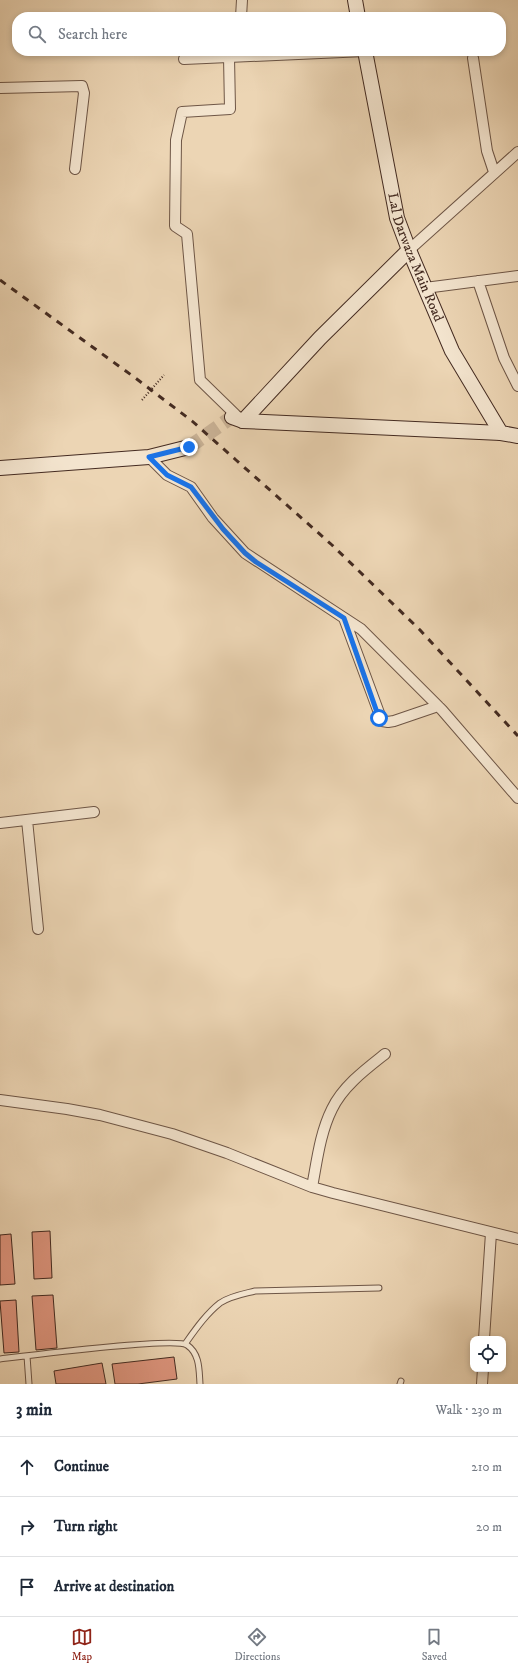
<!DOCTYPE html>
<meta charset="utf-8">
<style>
:root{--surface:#fff;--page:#f2f2f3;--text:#1f2937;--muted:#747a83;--line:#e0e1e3;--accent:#8f2418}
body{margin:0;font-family:"IM FELL DW Pica",serif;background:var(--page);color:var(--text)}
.controls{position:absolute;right:12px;bottom:12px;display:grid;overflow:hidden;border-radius:8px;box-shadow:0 2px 6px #0003}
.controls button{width:36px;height:36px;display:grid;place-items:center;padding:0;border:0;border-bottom:1px solid var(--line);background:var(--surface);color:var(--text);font:20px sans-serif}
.stop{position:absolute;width:12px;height:12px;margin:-9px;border:3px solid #1a73e8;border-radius:50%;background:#fff}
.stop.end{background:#1a73e8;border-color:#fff;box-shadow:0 1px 4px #0008}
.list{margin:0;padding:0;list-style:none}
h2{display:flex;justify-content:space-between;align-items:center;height:52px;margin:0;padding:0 16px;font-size:17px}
h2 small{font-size:13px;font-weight:400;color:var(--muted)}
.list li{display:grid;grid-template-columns:26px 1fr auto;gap:12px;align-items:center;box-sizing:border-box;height:60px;padding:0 16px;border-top:1px solid var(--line)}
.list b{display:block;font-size:15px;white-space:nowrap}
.list em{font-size:13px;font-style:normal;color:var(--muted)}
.icon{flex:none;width:22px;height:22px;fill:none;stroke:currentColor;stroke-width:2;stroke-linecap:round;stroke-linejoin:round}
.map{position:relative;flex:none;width:518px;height:1384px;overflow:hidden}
.search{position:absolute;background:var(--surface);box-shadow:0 2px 6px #0003;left:12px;right:12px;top:12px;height:44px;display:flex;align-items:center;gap:10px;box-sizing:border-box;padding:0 14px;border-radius:16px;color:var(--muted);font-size:15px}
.sheet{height:232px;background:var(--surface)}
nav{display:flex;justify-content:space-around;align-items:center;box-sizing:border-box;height:56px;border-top:1px solid var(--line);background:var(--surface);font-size:11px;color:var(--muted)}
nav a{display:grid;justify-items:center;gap:2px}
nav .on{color:var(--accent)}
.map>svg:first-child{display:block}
.building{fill:#de957e;stroke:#442b21}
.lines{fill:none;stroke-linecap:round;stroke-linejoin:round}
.secondary-tunnel{stroke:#cab397;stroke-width:14;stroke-dasharray:14 7;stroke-linecap:butt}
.service-casing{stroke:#6e5646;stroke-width:7}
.minor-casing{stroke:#6e5646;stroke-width:12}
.secondary-casing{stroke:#442b21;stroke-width:16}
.path{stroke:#442b21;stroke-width:2;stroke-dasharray:1 2;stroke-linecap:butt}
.service{stroke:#f3e4ce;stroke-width:5}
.minor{stroke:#f3e4ce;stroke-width:10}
.secondary{stroke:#f3e4ce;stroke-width:14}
.rail{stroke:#442b21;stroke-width:3;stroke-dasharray:7 7;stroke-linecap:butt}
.route{stroke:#1a73e8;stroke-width:5}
.labels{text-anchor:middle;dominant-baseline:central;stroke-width:3;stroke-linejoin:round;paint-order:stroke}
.street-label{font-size:14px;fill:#442b21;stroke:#f3e4ce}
</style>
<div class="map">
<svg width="518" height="1384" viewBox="0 0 518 1384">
<rect width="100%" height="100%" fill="#ecd5b4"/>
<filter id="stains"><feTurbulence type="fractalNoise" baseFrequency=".005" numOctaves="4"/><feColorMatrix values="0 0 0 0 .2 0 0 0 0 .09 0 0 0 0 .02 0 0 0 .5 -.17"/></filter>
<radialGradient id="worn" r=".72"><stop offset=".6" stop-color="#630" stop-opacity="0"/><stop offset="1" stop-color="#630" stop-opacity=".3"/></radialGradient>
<path class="building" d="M 50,1231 L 52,1278 L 34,1279 L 32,1232 Z
M 11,1234 L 15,1284 L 0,1285 L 0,1235 Z
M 53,1295 L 57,1348 L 36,1350 L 32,1296 Z
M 16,1300 L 19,1352 L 4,1353 L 0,1301 Z
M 174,1357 L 177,1379 L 138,1384 L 115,1384 L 112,1364 Z
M 102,1363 L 106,1384 L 56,1384 L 54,1371 Z"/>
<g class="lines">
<path class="secondary-tunnel" d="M 189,447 L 232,417"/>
<defs>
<path id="service" d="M 185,1344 C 195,1330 206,1314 220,1303 C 230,1296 243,1294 255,1291 L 379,1288
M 27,1356 L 29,1384
M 0,1359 C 25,1356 174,1337 187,1345 C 200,1354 199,1370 200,1384
M 400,1384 L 401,1381"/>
<path id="minor" d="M 241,17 L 242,0
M 229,57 L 230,109 L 182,112 L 176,140 L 175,226 L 187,234 L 200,380 L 240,419
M 473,58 L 487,151 L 494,172
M 184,59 L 365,51
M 0,88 L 82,86 L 84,93 L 75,169
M 409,250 L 518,152
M 478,281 L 504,358 L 518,386
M 425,288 L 518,276
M 149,457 L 167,475 L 191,487 L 213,518 L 245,553 L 361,629 L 442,710 L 518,798
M 344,618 L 382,721 L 388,722 L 394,721 L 438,706
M 27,820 L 38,929
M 0,823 L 94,812
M 0,1100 L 67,1109 L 100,1115 L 172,1134 L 227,1153 L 312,1187 L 333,1193 L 518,1239
M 312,1187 C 317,1161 320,1133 332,1109 C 343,1086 366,1069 385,1054
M 484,1339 L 491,1233
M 482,1384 L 483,1369"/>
<g id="secondary">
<path d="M 355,0 L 358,17"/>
<path id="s1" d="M 365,51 L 397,218 L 409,250 L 452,351 L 501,433 L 518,436"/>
<path d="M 232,417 L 243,421 L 320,338 L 409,250"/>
<path d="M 243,421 L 501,433"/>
<path d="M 0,468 L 149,457 L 189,447"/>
</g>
</defs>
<use href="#service" class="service-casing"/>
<use href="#minor" class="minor-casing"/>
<use href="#secondary" class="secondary-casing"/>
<path class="path" d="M 142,400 L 164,375"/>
<use href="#service" class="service"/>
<use href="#minor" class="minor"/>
<use href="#secondary" class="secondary"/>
<path class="rail" d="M 0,280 L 134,377 L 192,421 L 236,460 L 332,545 L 420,630 L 518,736"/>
</g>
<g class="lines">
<path class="route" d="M 189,447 L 149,457 L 167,475 L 191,487 L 223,529 L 245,553 L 256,562 L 344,618 L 379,718"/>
</g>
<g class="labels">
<g class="street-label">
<text stroke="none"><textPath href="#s1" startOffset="213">Lal Darwaza Main Road</textPath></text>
</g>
</g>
<rect width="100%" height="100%" filter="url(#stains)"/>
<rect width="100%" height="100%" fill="url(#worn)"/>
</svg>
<div class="controls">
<button><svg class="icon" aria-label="locate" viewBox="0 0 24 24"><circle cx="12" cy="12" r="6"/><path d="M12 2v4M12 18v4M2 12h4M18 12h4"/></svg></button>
</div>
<div class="stop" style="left:379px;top:718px"></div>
<div class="stop end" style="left:189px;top:447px"></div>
<div class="search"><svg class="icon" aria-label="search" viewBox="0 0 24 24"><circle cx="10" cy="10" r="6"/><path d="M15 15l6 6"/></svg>Search here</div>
</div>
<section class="sheet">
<h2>3 min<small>Walk · 230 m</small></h2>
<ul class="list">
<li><svg class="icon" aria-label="ahead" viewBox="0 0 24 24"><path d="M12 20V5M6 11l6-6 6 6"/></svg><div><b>Continue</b></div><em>210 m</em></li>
<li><svg class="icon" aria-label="right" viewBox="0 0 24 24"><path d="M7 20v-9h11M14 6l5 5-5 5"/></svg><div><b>Turn right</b></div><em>20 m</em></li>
<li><svg class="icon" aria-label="arrive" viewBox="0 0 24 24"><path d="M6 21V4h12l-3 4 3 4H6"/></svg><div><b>Arrive at destination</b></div></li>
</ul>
</section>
<nav>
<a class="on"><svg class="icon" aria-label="map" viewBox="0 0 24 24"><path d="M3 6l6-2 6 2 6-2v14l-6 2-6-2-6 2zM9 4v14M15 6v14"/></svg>Map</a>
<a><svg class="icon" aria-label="directions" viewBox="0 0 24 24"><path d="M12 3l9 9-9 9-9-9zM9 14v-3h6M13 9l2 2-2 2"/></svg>Directions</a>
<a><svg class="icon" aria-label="saved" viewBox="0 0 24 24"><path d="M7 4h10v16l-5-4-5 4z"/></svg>Saved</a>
</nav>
